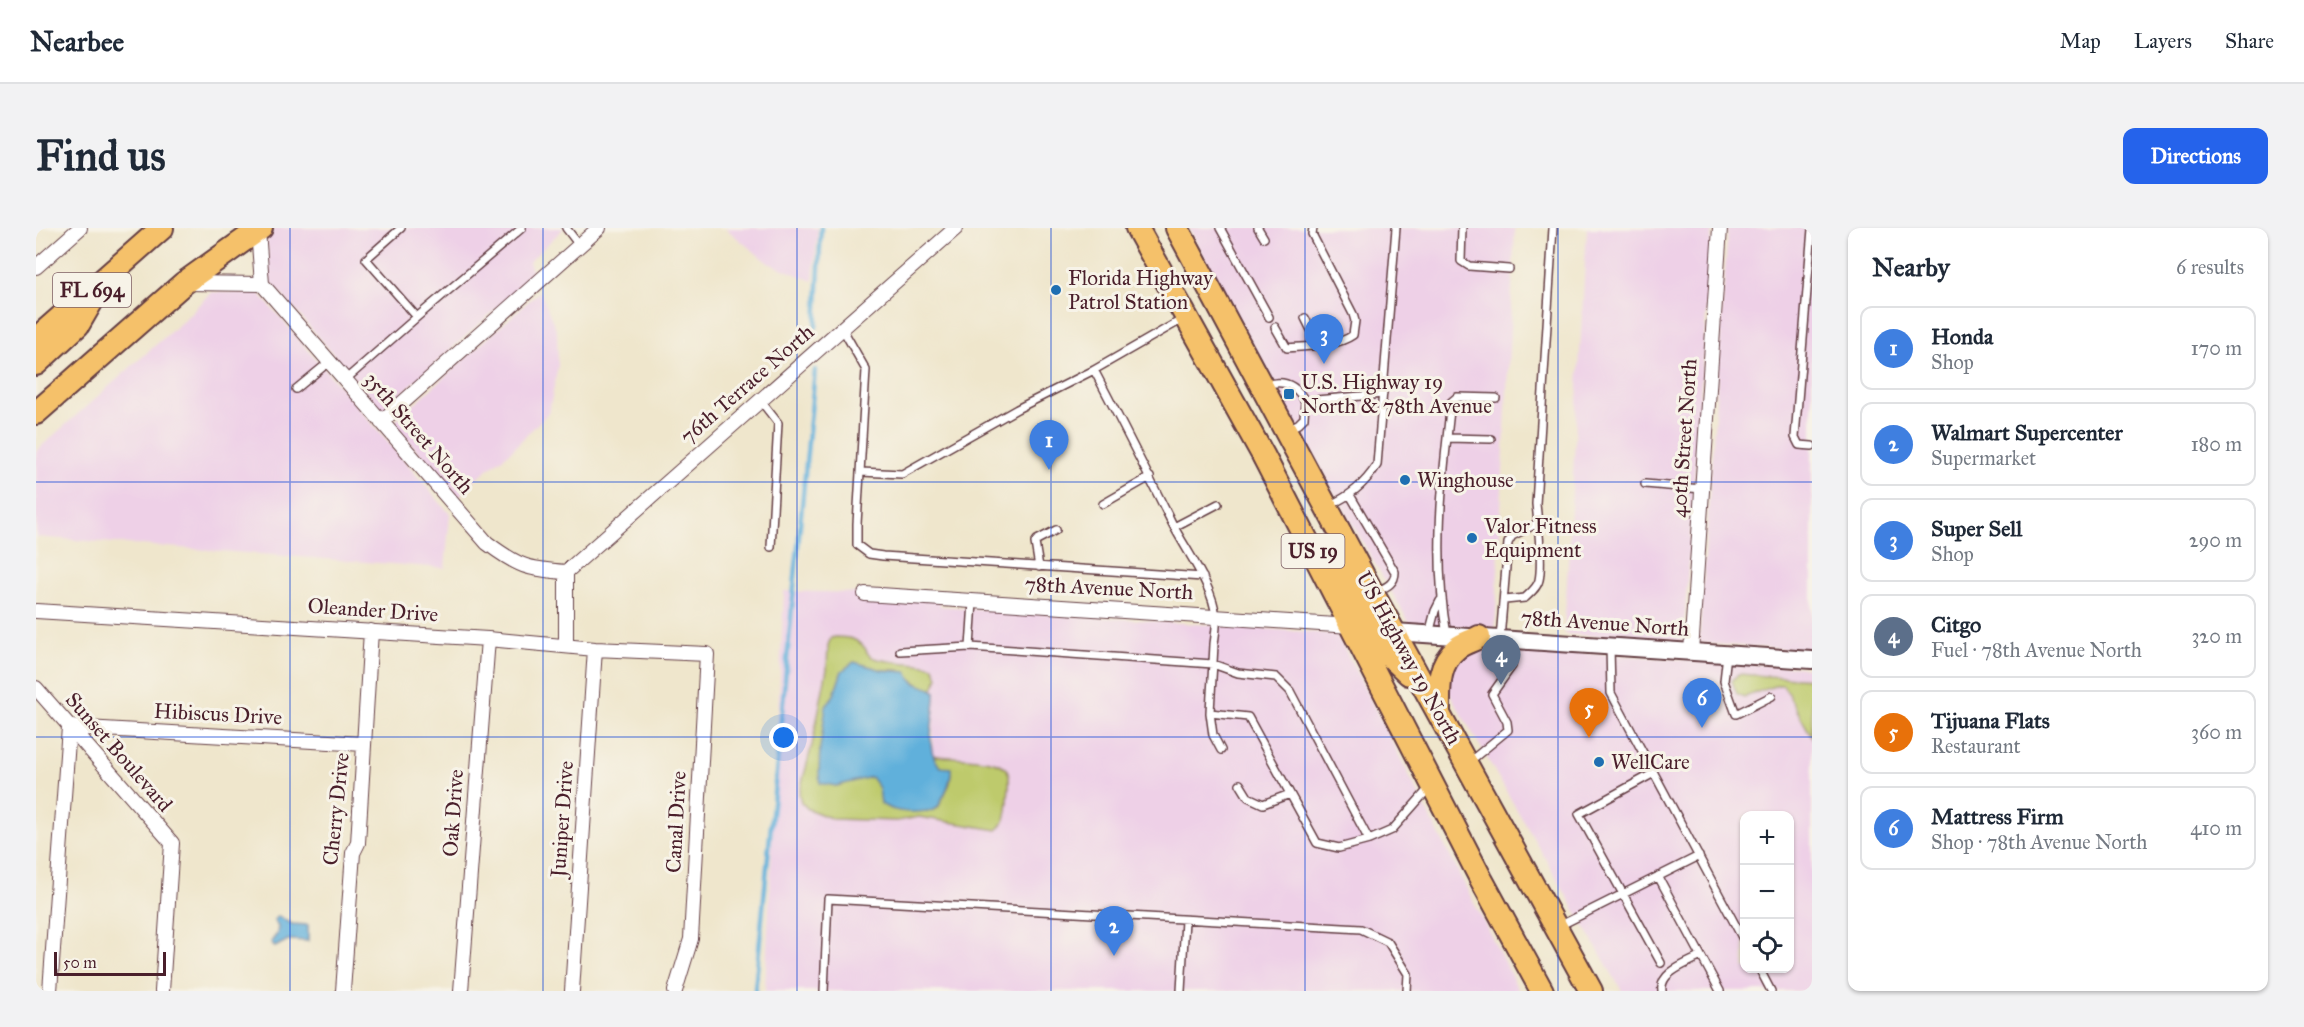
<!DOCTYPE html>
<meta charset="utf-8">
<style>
:root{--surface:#fff;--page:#f2f2f3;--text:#1f2937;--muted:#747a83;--line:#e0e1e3;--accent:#2563eb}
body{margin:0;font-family:"IM FELL Great Primer",serif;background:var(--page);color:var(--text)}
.controls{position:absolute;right:18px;bottom:18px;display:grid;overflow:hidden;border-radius:12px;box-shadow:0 2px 4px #0004}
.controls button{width:54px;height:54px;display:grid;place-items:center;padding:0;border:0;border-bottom:2px solid var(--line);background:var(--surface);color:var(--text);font:30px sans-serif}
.scale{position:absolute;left:18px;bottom:15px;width:112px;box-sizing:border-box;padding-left:6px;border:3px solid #4a1f2b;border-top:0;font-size:16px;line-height:21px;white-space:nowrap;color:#4a1f2b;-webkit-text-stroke:4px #f7f3e8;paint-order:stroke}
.you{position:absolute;left:748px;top:510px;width:21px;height:21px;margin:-15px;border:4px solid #fff;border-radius:50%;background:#1a73e8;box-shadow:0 0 0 9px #1a73e833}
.badge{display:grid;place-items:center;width:39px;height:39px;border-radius:50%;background:var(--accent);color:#fff;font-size:20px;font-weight:700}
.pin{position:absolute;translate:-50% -50px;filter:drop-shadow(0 2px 3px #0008)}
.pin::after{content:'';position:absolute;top:32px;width:21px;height:18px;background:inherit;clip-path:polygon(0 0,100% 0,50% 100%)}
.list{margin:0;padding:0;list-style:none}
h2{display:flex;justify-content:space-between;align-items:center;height:78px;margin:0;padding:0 24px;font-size:26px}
h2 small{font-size:20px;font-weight:400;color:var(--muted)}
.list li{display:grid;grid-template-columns:39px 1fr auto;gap:18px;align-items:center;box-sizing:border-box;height:84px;margin:0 12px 12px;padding:0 12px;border:2px solid var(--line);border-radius:12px}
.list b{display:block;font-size:22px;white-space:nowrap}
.list p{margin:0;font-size:20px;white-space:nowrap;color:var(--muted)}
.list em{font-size:20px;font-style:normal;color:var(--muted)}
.icon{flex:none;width:33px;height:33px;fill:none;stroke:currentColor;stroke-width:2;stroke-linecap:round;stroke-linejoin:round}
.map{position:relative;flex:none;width:1776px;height:763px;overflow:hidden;border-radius:12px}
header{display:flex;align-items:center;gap:36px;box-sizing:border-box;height:84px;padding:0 30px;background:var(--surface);border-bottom:2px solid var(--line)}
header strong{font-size:28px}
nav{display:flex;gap:33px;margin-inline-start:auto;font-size:21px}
.intro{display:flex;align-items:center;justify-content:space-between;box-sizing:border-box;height:144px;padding:0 36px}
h1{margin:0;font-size:42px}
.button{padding:15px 27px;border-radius:12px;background:var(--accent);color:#fff;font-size:21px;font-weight:700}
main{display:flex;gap:36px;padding:0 36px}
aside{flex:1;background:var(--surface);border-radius:12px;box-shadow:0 2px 4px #0004}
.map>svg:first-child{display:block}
.built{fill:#eed0e7;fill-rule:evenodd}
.green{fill:#beca6c;stroke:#84744c;stroke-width:1.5}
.water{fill:#61b0db;stroke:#566883;stroke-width:1.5}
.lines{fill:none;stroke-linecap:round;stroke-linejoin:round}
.stream{stroke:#61b0db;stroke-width:4.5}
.service-casing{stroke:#633d43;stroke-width:10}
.minor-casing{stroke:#633d43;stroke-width:16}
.tertiary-casing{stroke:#633d43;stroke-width:20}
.trunk-casing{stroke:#633d43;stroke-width:26}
.service{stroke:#fff;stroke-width:7}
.minor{stroke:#fff;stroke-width:14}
.tertiary{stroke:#fff;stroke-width:16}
.trunk{stroke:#f5c16b;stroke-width:22}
.grid{fill:none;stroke:#1d4ed8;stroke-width:1.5;stroke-opacity:0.55}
.poi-dot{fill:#1f6fb2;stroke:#f7f3e8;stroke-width:2}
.labels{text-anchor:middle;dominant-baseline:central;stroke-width:6;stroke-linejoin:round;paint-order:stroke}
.shield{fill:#f7f3e8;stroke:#7e5f64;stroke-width:1.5}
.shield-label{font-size:20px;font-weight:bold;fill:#4a1f2b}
.poi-label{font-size:21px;fill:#4a1f2b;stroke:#f7f3e8;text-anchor:start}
.street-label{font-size:21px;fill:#4a1f2b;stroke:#f7f3e8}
</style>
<header>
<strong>Nearbee</strong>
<nav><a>Map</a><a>Layers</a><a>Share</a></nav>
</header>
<div class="intro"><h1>Find us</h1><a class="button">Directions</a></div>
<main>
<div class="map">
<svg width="1776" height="763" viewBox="0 0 1776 763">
<rect width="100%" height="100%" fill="#f7f3e8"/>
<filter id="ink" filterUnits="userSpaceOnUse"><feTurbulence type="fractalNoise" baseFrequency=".0167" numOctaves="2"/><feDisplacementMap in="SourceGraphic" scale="12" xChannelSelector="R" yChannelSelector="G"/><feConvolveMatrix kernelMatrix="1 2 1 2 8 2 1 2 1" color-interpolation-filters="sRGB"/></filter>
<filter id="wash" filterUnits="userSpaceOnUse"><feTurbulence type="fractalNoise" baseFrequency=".008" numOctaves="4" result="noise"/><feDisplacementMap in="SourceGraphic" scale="24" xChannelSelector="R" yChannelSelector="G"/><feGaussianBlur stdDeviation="1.35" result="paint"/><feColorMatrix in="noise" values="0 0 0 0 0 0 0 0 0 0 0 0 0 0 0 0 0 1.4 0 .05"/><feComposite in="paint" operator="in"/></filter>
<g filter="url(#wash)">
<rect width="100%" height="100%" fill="#efe6cc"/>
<path class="built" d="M 239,0 L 528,0 L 493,34 L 498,47 L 346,183 L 234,53 L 230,6 Z
M 689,0 L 782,0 L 777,53 L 732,35 Z
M 1153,0 L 1479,0 L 1459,402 L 1448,401 L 1447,398 L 1442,400 L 1374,396 L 1228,144 Z
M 1551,0 L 1676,0 L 1647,414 L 1528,406 Z
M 1692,0 L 1776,0 L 1776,423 L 1663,415 Z
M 504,63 L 521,104 L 522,138 L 513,184 L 473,225 L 439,251 L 422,270 L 357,195 Z
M 175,64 L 223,65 L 414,286 L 409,340 L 0,309 L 0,223 L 148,92 Z
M 748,363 L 904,367 L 904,378 L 1301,406 L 1483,763 L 729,763 ZM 792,417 L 830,422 L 834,427 L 845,432 L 882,435 L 898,439 L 902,449 L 897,461 L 899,463 L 896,527 L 928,531 L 961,602 L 883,589 L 861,593 L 811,592 L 763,565 L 776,517 L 791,441 Z
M 1444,418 L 1776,440 L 1776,763 L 1586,763 L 1411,461 L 1411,450 L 1425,427 ZM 1708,588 L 1754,588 L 1754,740 L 1708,740 Z"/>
<path class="green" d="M 799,409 C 811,409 821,410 829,420 C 830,422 831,426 834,428 C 843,435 883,434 898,439 L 902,449 L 897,461 L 886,459 L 864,442 L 846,442 L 818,434 L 806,443 L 798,467 L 790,478 L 800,558 L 835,548 C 848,567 879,592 902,580 L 914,555 L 915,545 L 902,537 L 896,527 C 914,531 965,527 972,544 C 975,552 972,563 972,572 C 971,584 971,594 961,602 L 883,589 L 861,593 L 797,591 L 772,581 L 765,574 L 763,566 L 776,517 L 791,441 L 792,417 L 795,410 Z
M 1702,446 L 1776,451 L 1776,509 L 1747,457 C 1736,456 1720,466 1708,469 L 1701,466 L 1696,453 Z"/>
<path class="water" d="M 818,434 L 846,442 L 871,444 C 877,459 887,456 899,463 C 901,486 885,521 905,539 L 915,540 C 916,555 908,566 902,579 L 898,582 C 879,585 861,586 845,576 L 843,560 L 835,549 L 800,558 L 784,555 L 783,545 L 784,520 L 790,478 L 798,467 L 806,443 Z
M 242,688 L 256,696 L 272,697 L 272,713 L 252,712 L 239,719 L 235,714 L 241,706 L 242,698 L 238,692 Z"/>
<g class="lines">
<path class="stream" d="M 780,99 L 785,0
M 719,763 L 779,142"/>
</g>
</g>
<g filter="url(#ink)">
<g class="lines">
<defs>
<path id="service" d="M 530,0 L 543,17
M 1184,0 L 1233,89
M 1222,0 L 1228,10
M 1426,0 L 1425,33 L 1433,38 L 1473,41
M 1776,1 L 1759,209 L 1763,217 L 1776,218
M 381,89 L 486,0
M 1269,90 L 1282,116
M 1239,99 L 1251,120 C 1271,118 1300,119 1317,107 L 1319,93 L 1317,86 L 1276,6 L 1277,0
M 806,100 L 830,142 L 821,296 L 821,317 L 833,326 L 847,328 L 1167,349
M 309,152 L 381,89 L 330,31 L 365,0
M 1230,157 C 1248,151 1260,157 1269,173 L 1347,166
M 260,161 L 293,134
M 724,172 L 742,195 L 735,319
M 1252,201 L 1262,196 L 1268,190 L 1269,173
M 1411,210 L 1455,211
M 825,244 L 866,246 L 981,181 L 1058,142
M 1609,256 L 1666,261
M 1314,267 L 1359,344 C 1359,356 1350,359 1340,364
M 1067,276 L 1114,249
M 1292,278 C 1314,268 1328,257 1341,237 L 1360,0
M 1138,299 L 1182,276
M 1003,339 L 999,315 L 1001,312 L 1020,302
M 1469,372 L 1489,370 C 1494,365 1502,359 1503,352 C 1507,334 1502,295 1500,276 L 1517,0
M 1393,406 L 1399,383 L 1404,373
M 1411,407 C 1397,331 1406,251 1415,174 L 1421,169 L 1460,170
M 1464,411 L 1472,315 L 1476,308 L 1502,295
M 1574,418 L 1575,465 L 1708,713
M 934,419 L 937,374
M 864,423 L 934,419 L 1177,436 L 1202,445 L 1240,449 L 1254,463 L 1333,612 L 1303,620 L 1281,615 L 1212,489 L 1174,485 C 1175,462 1177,439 1178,416 C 1179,408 1181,397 1180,389 C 1177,358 1151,324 1137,297 C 1111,245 1085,193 1058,142 L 1147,91
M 1691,426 L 1688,453 L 1700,486 L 1736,468
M 1174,485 L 1177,507 L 1185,522
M 1433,534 L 1472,502 L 1471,494 L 1456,466 L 1476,438 L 1478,412
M 1618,545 L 1543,586 L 1625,735
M 1204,556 L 1212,569 L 1227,576 L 1254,566
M 1333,612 L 1356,602 L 1394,559
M 1622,648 L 1684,763
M 1523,698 L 1663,628
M 1723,740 L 1735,763
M 788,763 L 792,671 L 1325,701 L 1352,714 L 1372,746 L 1371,763
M 1145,763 L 1149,692
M 1626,763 C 1623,744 1651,736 1665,728"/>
<path id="minor" d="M 222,2 L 226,56 L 451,315 C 483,339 491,341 530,344
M 0,39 L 44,0
M 150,55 L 226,56
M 345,194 L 563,0
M 530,344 L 920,0
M 530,344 L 530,418
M 829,366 L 1315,398
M 0,383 L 452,411 L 559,421 L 671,426 L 655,711 L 639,763
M 1655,424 L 1684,0
M 0,460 L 136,615 L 126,763
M 14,763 L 33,499 L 328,516
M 307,763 L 317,625 L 322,615 L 335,403
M 425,763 L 452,411
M 536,763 L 559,421"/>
<path id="tertiary" d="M 1358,404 L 1776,432"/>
<path id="trunk" d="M 1101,0 L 1227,227 L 1445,651 L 1506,763
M 1141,0 L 1337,366 L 1555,763
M 0,111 L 126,0
M 0,136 L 42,97 L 60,66
M 0,185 L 148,55 L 225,0
M 1304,345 L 1329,388 L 1358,404
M 1318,400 L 1339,414 L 1373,446
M 1403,484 C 1403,461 1401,436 1421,420 C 1427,415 1436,413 1443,409"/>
</defs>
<use href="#service" class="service-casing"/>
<use href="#minor" class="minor-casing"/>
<use href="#tertiary" class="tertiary-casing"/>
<use href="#trunk" class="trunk-casing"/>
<use href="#service" class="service"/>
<use href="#minor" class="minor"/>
<use href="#tertiary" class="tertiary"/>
<use href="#trunk" class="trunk"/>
</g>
</g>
<path class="grid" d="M 254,0 L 254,763M 507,0 L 507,763M 761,0 L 761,763M 1015,0 L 1015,763M 1269,0 L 1269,763M 1522,0 L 1522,763M 0,254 L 1776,254M 0,509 L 1776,509"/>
<g class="poi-dot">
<circle cx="1020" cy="62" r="6"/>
<rect x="1247" y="160" width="12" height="12" rx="3"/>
<circle cx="1369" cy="252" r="6"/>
<circle cx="1436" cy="310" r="6"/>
<circle cx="1563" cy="534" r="6"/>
</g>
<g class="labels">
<g class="shield">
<rect x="17" y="45" width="78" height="34" rx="4.5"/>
<rect x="1245.5" y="306" width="63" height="34" rx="4.5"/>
</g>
<g class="shield-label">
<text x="56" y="62">FL 694</text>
<text x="1277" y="323">US 19</text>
</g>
<g class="poi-label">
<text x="1032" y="50">Florida Highway<tspan x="1032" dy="24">Patrol Station</tspan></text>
<text x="1265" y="154">U.S. Highway 19<tspan x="1265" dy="24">North &amp; 78th Avenue</tspan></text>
<text x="1381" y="252">Winghouse</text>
<text x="1448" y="298">Valor Fitness<tspan x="1448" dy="24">Equipment</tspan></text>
<text x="1575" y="534">WellCare</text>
</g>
<g class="street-label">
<text transform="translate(711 156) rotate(-41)">76th Terrace North</text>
<text transform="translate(383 205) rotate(49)">35th Street North</text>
<text transform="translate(1648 210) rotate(-86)">40th Street North</text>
<text transform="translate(1073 360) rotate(3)">78th Avenue North</text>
<text transform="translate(337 382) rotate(4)">Oleander Drive</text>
<text transform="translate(1569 395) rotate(4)">78th Avenue North</text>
<text transform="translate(1373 430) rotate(61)">US Highway 19 North</text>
<text transform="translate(182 486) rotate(3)">Hibiscus Drive</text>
<text transform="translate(83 524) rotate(49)">Sunset Boulevard</text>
<text transform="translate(300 581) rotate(-84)">Cherry Drive</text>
<text transform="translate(417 585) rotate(-86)">Oak Drive</text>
<text transform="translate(526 591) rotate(-86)">Juniper Drive</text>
<text transform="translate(640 594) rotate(-87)">Canal Drive</text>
</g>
</g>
</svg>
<div class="controls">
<button>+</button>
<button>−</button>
<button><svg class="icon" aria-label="locate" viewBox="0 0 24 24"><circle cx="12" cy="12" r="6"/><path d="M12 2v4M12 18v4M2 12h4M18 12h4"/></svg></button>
</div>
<div class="scale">50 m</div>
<div class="you"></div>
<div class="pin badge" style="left:1013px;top:242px;background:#3f7fe0">1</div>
<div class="pin badge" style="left:1078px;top:728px;background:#3f7fe0">2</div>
<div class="pin badge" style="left:1288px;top:136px;background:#3f7fe0">3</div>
<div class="pin badge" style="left:1465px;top:457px;background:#5c6f8a">4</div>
<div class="pin badge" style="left:1553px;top:510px;background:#e8710a">5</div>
<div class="pin badge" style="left:1666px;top:500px;background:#3f7fe0">6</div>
</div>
<aside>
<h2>Nearby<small>6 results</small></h2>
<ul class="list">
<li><span class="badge" style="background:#3f7fe0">1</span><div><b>Honda</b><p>Shop</p></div><em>170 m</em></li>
<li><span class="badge" style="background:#3f7fe0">2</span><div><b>Walmart Supercenter</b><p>Supermarket</p></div><em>180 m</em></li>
<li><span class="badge" style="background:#3f7fe0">3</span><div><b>Super Sell</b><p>Shop</p></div><em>290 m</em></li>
<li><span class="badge" style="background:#5c6f8a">4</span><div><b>Citgo</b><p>Fuel · 78th Avenue North</p></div><em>320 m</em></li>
<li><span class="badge" style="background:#e8710a">5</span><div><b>Tijuana Flats</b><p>Restaurant</p></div><em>360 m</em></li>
<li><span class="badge" style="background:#3f7fe0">6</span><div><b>Mattress Firm</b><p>Shop · 78th Avenue North</p></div><em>410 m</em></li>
</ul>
</aside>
</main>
